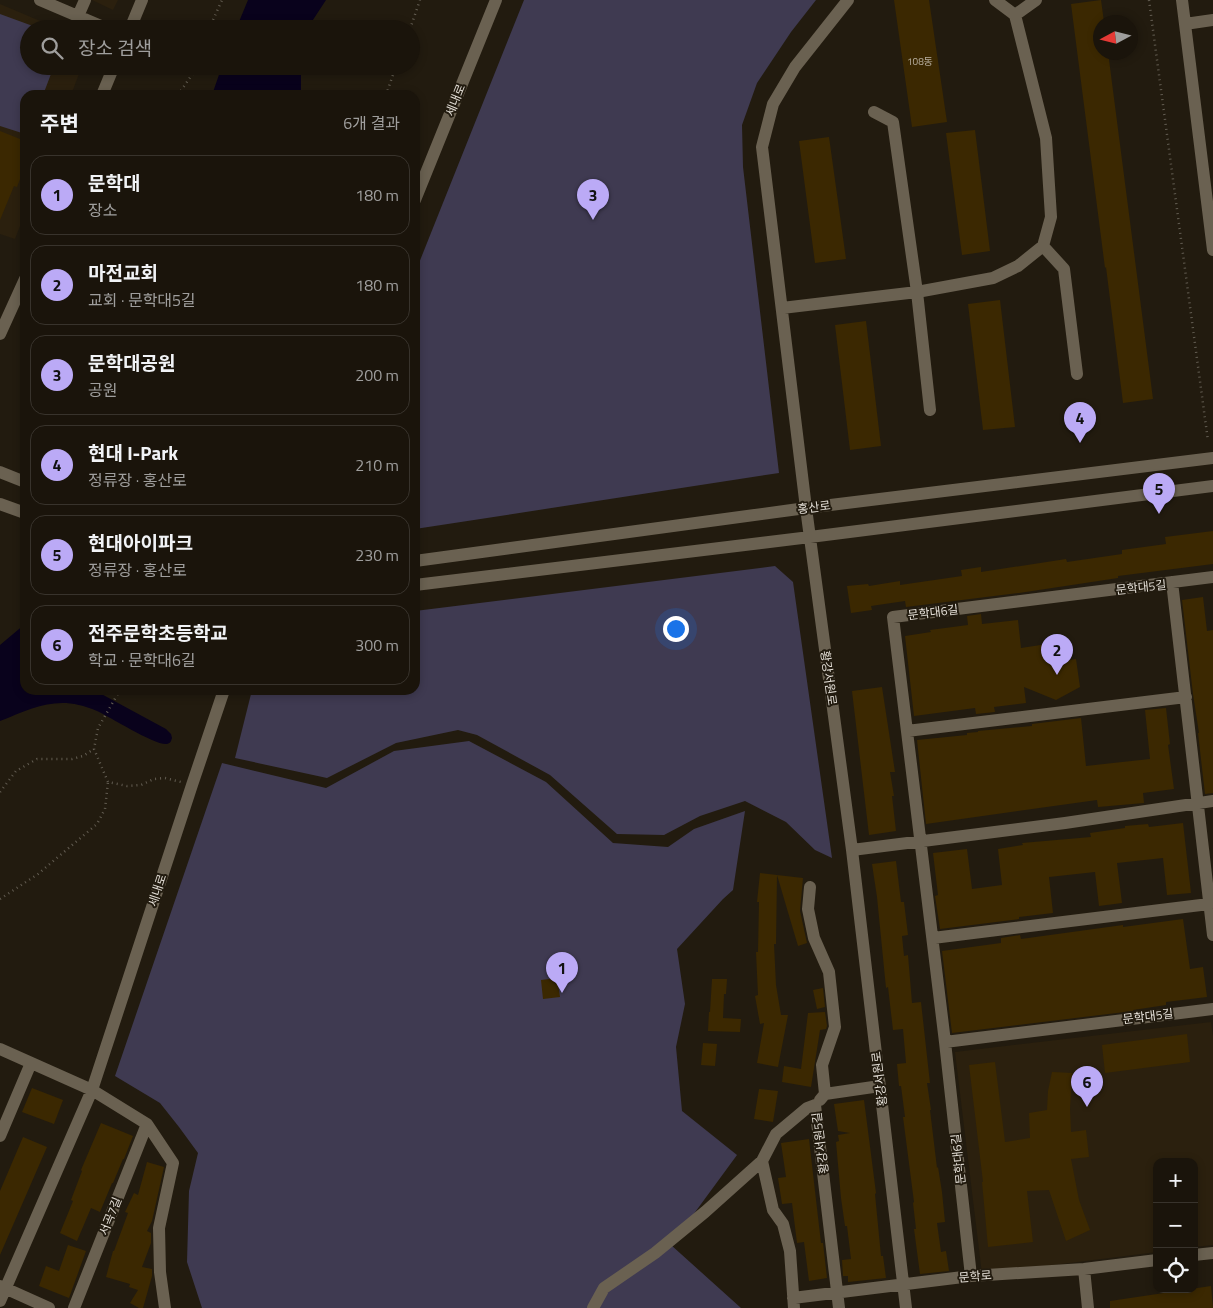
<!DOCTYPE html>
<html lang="ko">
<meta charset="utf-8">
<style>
:root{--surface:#1a140b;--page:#272119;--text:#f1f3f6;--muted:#9f9e9d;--line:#38332c;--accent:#bbaaf6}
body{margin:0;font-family:"Titillium Web","Noto Sans KR",sans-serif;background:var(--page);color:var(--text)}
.controls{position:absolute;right:15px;bottom:15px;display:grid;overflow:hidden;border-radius:10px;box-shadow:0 2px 8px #0003}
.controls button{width:45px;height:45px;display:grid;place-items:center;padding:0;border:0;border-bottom:1px solid var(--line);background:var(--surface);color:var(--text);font:25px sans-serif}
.compass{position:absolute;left:1093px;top:15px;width:45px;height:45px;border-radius:50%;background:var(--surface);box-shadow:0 2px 8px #0003;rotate:263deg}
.you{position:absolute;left:675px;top:628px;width:18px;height:18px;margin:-12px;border:4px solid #fff;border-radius:50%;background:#1a73e8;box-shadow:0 0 0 8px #1a73e833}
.badge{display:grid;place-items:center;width:32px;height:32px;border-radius:50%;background:var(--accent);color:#111;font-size:16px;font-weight:700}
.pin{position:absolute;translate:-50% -41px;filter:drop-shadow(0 1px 2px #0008)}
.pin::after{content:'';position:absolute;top:26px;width:18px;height:15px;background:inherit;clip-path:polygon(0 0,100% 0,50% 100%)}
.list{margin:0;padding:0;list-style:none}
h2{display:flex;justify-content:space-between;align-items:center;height:65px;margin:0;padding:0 20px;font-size:21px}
h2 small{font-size:16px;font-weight:400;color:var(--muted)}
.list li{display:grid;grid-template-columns:32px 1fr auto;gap:15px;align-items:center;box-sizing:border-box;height:80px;margin:0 10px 10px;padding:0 10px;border:1px solid var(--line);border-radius:15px}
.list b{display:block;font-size:19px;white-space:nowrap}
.list p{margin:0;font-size:16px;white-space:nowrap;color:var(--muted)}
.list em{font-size:16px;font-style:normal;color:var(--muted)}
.icon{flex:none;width:28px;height:28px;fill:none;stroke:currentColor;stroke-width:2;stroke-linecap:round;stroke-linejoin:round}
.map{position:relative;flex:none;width:1213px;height:1308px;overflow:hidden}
.search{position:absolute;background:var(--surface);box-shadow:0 2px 8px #0003;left:20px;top:20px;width:400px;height:55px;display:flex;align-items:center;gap:12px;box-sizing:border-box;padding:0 18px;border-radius:28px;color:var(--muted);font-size:19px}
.panel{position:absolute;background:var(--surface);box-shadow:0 2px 8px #0003;left:20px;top:90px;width:400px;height:605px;border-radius:15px}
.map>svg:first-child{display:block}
.built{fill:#2b200e}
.green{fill:#3f3a51}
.water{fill:#09021c}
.building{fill:#3b2801}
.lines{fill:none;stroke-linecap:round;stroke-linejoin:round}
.path{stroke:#635d52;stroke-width:2.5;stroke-dasharray:1 4;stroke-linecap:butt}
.minor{stroke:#6a6151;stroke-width:12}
.minor-bridge{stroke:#6a6151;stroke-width:12}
.labels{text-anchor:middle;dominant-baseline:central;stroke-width:4;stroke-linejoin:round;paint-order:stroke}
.number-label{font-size:10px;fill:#b9b0a1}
.street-label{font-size:12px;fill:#e3ded6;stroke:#221b0f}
</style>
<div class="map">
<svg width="1213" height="1308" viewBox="0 0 1213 1308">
<rect width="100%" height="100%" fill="#221b0f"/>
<path class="built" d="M 92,0 L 118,0 L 113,10 Z
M 0,4 L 59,29 L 29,29 L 29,66 L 82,66 L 71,95 L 25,95 L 25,213 L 15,239 L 0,234 Z
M 1211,1022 L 1213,1036 L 1213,1245 L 1194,1247 L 1194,1162 L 1157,1162 L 1157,1252 L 982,1274 L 955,1052 Z"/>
<path class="green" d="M 524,0 L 816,0 L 791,32 L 757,83 L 742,125 L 743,167 L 779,473 L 415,529 L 415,273 Z
M 0,14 L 41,29 L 29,29 L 29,66 L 54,66 L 43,95 L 25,95 L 25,134 L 0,126 Z
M 775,566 L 793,582 L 832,858 L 815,850 L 786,822 L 745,801 L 700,816 L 664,835 L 617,834 L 550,775 L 477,735 L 458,730 L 396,743 L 327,778 L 235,758 L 252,690 L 415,690 L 415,611 Z
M 469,741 L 546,782 L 613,843 L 668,847 L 694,829 L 745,811 L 733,890 L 723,899 L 677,949 L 685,1004 L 676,1047 L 682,1111 L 737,1155 L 671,1245 L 741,1308 L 202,1308 L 187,1262 L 189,1191 L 198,1153 L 179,1127 L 160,1103 L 115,1076 L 222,763 L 326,788 L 394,751 Z"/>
<path class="water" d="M 248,0 L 326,0 L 307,29 L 236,29 Z
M 222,66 L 301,66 L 301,95 L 212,95 Z
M 25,624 L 25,690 L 94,690 L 166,729 L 171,734 L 172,738 C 171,741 171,743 167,744 C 156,746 110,717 97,711 C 59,694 35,707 0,721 L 0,645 Z"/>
<path class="building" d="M 894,0 L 929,0 L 947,122 L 912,127 Z
M 1101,0 L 1104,22 L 1100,22 L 1100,52 L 1108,52 L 1153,399 L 1123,403 L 1106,267 L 1105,268 L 1071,4 Z
M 975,130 L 990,251 L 962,255 L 946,133 Z
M 0,131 L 25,141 L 25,166 L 17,187 L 14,186 L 0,220 Z
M 829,137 L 846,259 L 815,263 L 799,141 Z
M 1000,300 L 1015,427 L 983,430 L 968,304 Z
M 866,321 L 881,446 L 850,450 L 835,325 Z
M 1213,531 L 1213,564 L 1118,576 L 1118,578 L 1019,593 L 906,607 L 905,601 L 871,606 L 872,610 L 851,613 L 847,586 L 868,584 L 869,586 L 900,581 L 900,585 L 962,576 L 961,570 L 981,567 L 981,572 L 1066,559 L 1067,562 L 1122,554 L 1122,550 L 1166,544 L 1165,537 Z
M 1203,597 L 1207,631 L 1213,630 L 1213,793 L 1205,794 L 1198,733 L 1199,733 L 1193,694 L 1182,600 Z
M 981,614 L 982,624 L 1018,620 L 1021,648 L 1047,644 L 1051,663 L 1076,659 L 1080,687 L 1056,700 L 1024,687 L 1026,703 L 994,707 L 995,712 L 976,714 L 975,708 L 914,716 L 905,636 L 931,632 L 930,630 L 968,625 L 967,616 Z
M 882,687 L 895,772 L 890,772 L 894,796 L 892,796 L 896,831 L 869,835 L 852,691 Z
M 1166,708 L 1170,744 L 1168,745 L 1174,789 L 1143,793 L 1144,803 L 1098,807 L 1097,800 L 926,824 L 917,740 L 967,735 L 967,733 L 978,732 L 978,731 L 1032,726 L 1032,724 L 1081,718 L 1086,766 L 1113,763 L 1150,759 L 1145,710 Z
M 1183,823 L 1191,893 L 1167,895 L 1163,858 L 1117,863 L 1122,903 L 1099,906 L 1095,872 L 1049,877 L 1053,913 L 1019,917 L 1019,919 L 940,929 L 935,896 L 938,895 L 933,853 L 967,849 L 972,889 L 1002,885 L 998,849 L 1023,845 L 1022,843 L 1091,837 L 1090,833 L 1125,828 L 1125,826 L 1148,824 L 1149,827 Z
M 896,861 L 901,902 L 904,902 L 908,935 L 902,936 L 904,956 L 908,955 L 912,1003 L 921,1002 L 930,1083 L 927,1083 L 931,1110 L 930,1110 L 937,1168 L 938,1167 L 942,1192 L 945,1222 L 937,1223 L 941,1252 L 946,1251 L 949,1271 L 920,1274 L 914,1229 L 916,1229 L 913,1203 L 914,1202 L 903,1117 L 905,1117 L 901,1086 L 899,1086 L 897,1064 L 906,1063 L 903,1029 L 893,1030 L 888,987 L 886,988 L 877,897 L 872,864 Z
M 760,873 L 777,875 L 776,944 L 774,944 L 776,985 L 781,1015 L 788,1015 L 778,1067 L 757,1063 L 764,1023 L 760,1024 L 755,996 L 758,995 L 756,952 L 758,952 L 759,902 L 757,902 Z
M 777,875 L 803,878 L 800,911 L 807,943 L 798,946 Z
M 1183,919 L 1190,969 L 1203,967 L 1207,997 L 1166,1002 L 1166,1005 L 1133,1010 L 1133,1011 L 952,1033 L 942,951 L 1001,943 L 1001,938 L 1020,935 L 1021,939 L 1123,925 L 1123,927 Z
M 557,978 L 560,997 L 543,999 L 541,980 Z
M 712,979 L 727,979 L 726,994 L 724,994 L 723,1018 L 741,1019 L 740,1032 L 708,1031 L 709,1012 L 710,1012 Z
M 823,988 L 825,1007 L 817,1009 L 813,990 Z
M 825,1012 L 827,1026 L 826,1029 L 820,1030 L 811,1087 L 782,1082 L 784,1066 L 801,1069 L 808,1013 Z
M 1187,1034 L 1190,1062 L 1105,1073 L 1102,1045 Z
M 703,1043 L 717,1044 L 715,1066 L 701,1065 Z
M 995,1062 L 1005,1142 L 1030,1138 L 1029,1113 L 1047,1110 L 1048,1091 L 1052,1072 L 1072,1073 L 1070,1109 L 1071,1132 L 1086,1130 L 1089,1157 L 1071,1159 L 1079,1200 L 1090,1230 L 1066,1241 L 1049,1190 L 1027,1191 L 1033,1242 L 988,1247 L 982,1182 L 983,1182 L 969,1065 Z
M 32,1088 L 63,1100 L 54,1124 L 22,1112 Z
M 759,1089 L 778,1091 L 773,1122 L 754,1119 Z
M 864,1100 L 876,1193 L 875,1194 L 881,1256 L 883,1256 L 886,1278 L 848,1282 L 848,1276 L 843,1276 L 842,1260 L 851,1259 L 847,1226 L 845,1226 L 841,1198 L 836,1142 L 839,1141 L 838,1135 L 850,1133 L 838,1131 L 834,1104 Z
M 101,1123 L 133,1136 L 124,1159 L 123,1159 L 113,1183 L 112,1183 L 100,1212 L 91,1208 L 77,1241 L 60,1233 L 73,1201 L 71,1200 L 82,1171 L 81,1170 Z
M 23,1137 L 47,1147 L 0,1255 L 0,1191 Z
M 809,1139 L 821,1243 L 823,1243 L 827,1278 L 809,1281 L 804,1242 L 797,1243 L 792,1203 L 782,1204 L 778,1178 L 786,1177 L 781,1143 Z
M 147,1162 L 164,1167 L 152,1221 L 147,1231 L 151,1233 L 151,1243 L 142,1267 L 152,1269 L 152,1276 L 143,1308 L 139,1308 L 130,1303 L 138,1290 L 129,1287 L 130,1284 L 106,1277 L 113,1251 L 114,1251 L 128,1213 L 125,1212 L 134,1193 L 138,1195 Z
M 68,1245 L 86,1251 L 69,1298 L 39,1286 L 46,1266 L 59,1271 Z
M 1211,1286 L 1213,1308 L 1110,1308 L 1110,1301 Z"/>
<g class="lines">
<path class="path" d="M 1149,0 L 1208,441
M 209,29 L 222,0
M 410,29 L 420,0
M 178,95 L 198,66
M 386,95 L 396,66
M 120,690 L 98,728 L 94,749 L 108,782 L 127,786 L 141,785 L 154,779 L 165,778 L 181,782
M 0,792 L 16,771 L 37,759 L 72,759 L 83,756 L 94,749
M 0,899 L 38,874 L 97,824 L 105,809 L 108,782"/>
<path class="minor" d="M 40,0 L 108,29
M 848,0 L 795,67 L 773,104 L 762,147 L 806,508 L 852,850 L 906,1308
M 1182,0 L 1185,24
M 1015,15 L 1036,0
M 78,16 L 85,0
M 1213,20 L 1185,24 L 1213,250
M 130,29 L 142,0
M 102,95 L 114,66
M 874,112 L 893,122 L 917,292 L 930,410
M 415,200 L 496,0
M 1043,246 L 1064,269 L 1077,374
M 782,308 L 917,292 L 993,278 L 1018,266 L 1043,246 L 1051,217 L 1046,138 L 1015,15 L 995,0
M 0,334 L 25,279
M 0,504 L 25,513
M 415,561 L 806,508 L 1213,458
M 1172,582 L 1213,935
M 415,585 L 810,537 L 1213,486
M 907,731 L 1186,697
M 852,850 L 1065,823 L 1213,801
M 810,887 L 808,909 L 814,938 L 829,972 L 835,1027 L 822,1065 L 825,1094
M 933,938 L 1209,904
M 945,1042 L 1213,1009
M 0,1049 L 92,1090 L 147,1124 L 173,1163 L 159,1228 L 160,1272 L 165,1308
M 820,1100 L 825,1094 L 880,1086
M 815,1105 L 839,1308
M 0,1136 L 31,1063
M 1194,1255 L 1213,1253
M 1084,1269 L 1088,1308
M 971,1276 L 945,1042 L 893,617 L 1213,577
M 0,1286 L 49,1308
M 793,1298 L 971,1276 L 1084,1269 L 1157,1260
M 0,1301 L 92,1090 L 192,785 L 224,690
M 74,1308 L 147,1124
M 593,1308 L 604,1288 L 655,1253 L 705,1212 L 762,1161
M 794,1308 L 790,1251 L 783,1224 L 773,1210 L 762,1161 L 776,1134 L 807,1108 L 815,1105"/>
<path class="minor-bridge" d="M 0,472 L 25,482"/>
</g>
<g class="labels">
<g class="number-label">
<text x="920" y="61">108동</text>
</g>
<g class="street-label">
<text transform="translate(455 100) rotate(-68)">세내로</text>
<text transform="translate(814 507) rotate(-7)">홍산로</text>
<text transform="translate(1141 587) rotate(-6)">문학대5길</text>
<text transform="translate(933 612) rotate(-7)">문학대6길</text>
<text transform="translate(829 678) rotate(82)">황강서원로</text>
<text transform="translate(157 890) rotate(-72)">세내로</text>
<text transform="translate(1148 1016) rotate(-7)">문학대5길</text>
<text transform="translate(879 1079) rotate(-97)">황강서원로</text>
<text transform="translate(820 1143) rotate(-97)">황강서원5길</text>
<text transform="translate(958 1159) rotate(-96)">문학대6길</text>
<text transform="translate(110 1216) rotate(-68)">서곡7길</text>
<text transform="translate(975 1276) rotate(-5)">문학로</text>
</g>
</g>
</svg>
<div class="controls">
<button>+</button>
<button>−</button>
<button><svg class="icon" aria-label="locate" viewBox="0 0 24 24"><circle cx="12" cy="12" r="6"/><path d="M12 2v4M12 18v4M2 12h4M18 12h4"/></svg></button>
</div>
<svg class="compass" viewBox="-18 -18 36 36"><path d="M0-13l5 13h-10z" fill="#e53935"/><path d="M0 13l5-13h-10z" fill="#9f9e9d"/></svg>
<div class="you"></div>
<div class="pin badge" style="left:562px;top:993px">1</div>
<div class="pin badge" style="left:1057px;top:675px">2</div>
<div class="pin badge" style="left:593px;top:220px">3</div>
<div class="pin badge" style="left:1080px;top:443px">4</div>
<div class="pin badge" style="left:1159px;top:514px">5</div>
<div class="pin badge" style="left:1087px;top:1107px">6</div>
<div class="search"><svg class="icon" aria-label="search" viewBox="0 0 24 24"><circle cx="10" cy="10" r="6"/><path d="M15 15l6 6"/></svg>장소 검색</div>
<section class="panel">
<h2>주변<small>6개 결과</small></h2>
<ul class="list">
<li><span class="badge">1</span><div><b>문학대</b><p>장소</p></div><em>180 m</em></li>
<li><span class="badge">2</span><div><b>마전교회</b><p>교회 · 문학대5길</p></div><em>180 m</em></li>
<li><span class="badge">3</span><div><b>문학대공원</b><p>공원</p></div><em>200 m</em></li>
<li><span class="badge">4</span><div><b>현대 I-Park</b><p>정류장 · 홍산로</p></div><em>210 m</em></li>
<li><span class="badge">5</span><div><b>현대아이파크</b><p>정류장 · 홍산로</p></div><em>230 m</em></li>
<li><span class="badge">6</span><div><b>전주문학초등학교</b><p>학교 · 문학대6길</p></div><em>300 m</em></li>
</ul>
</section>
</div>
